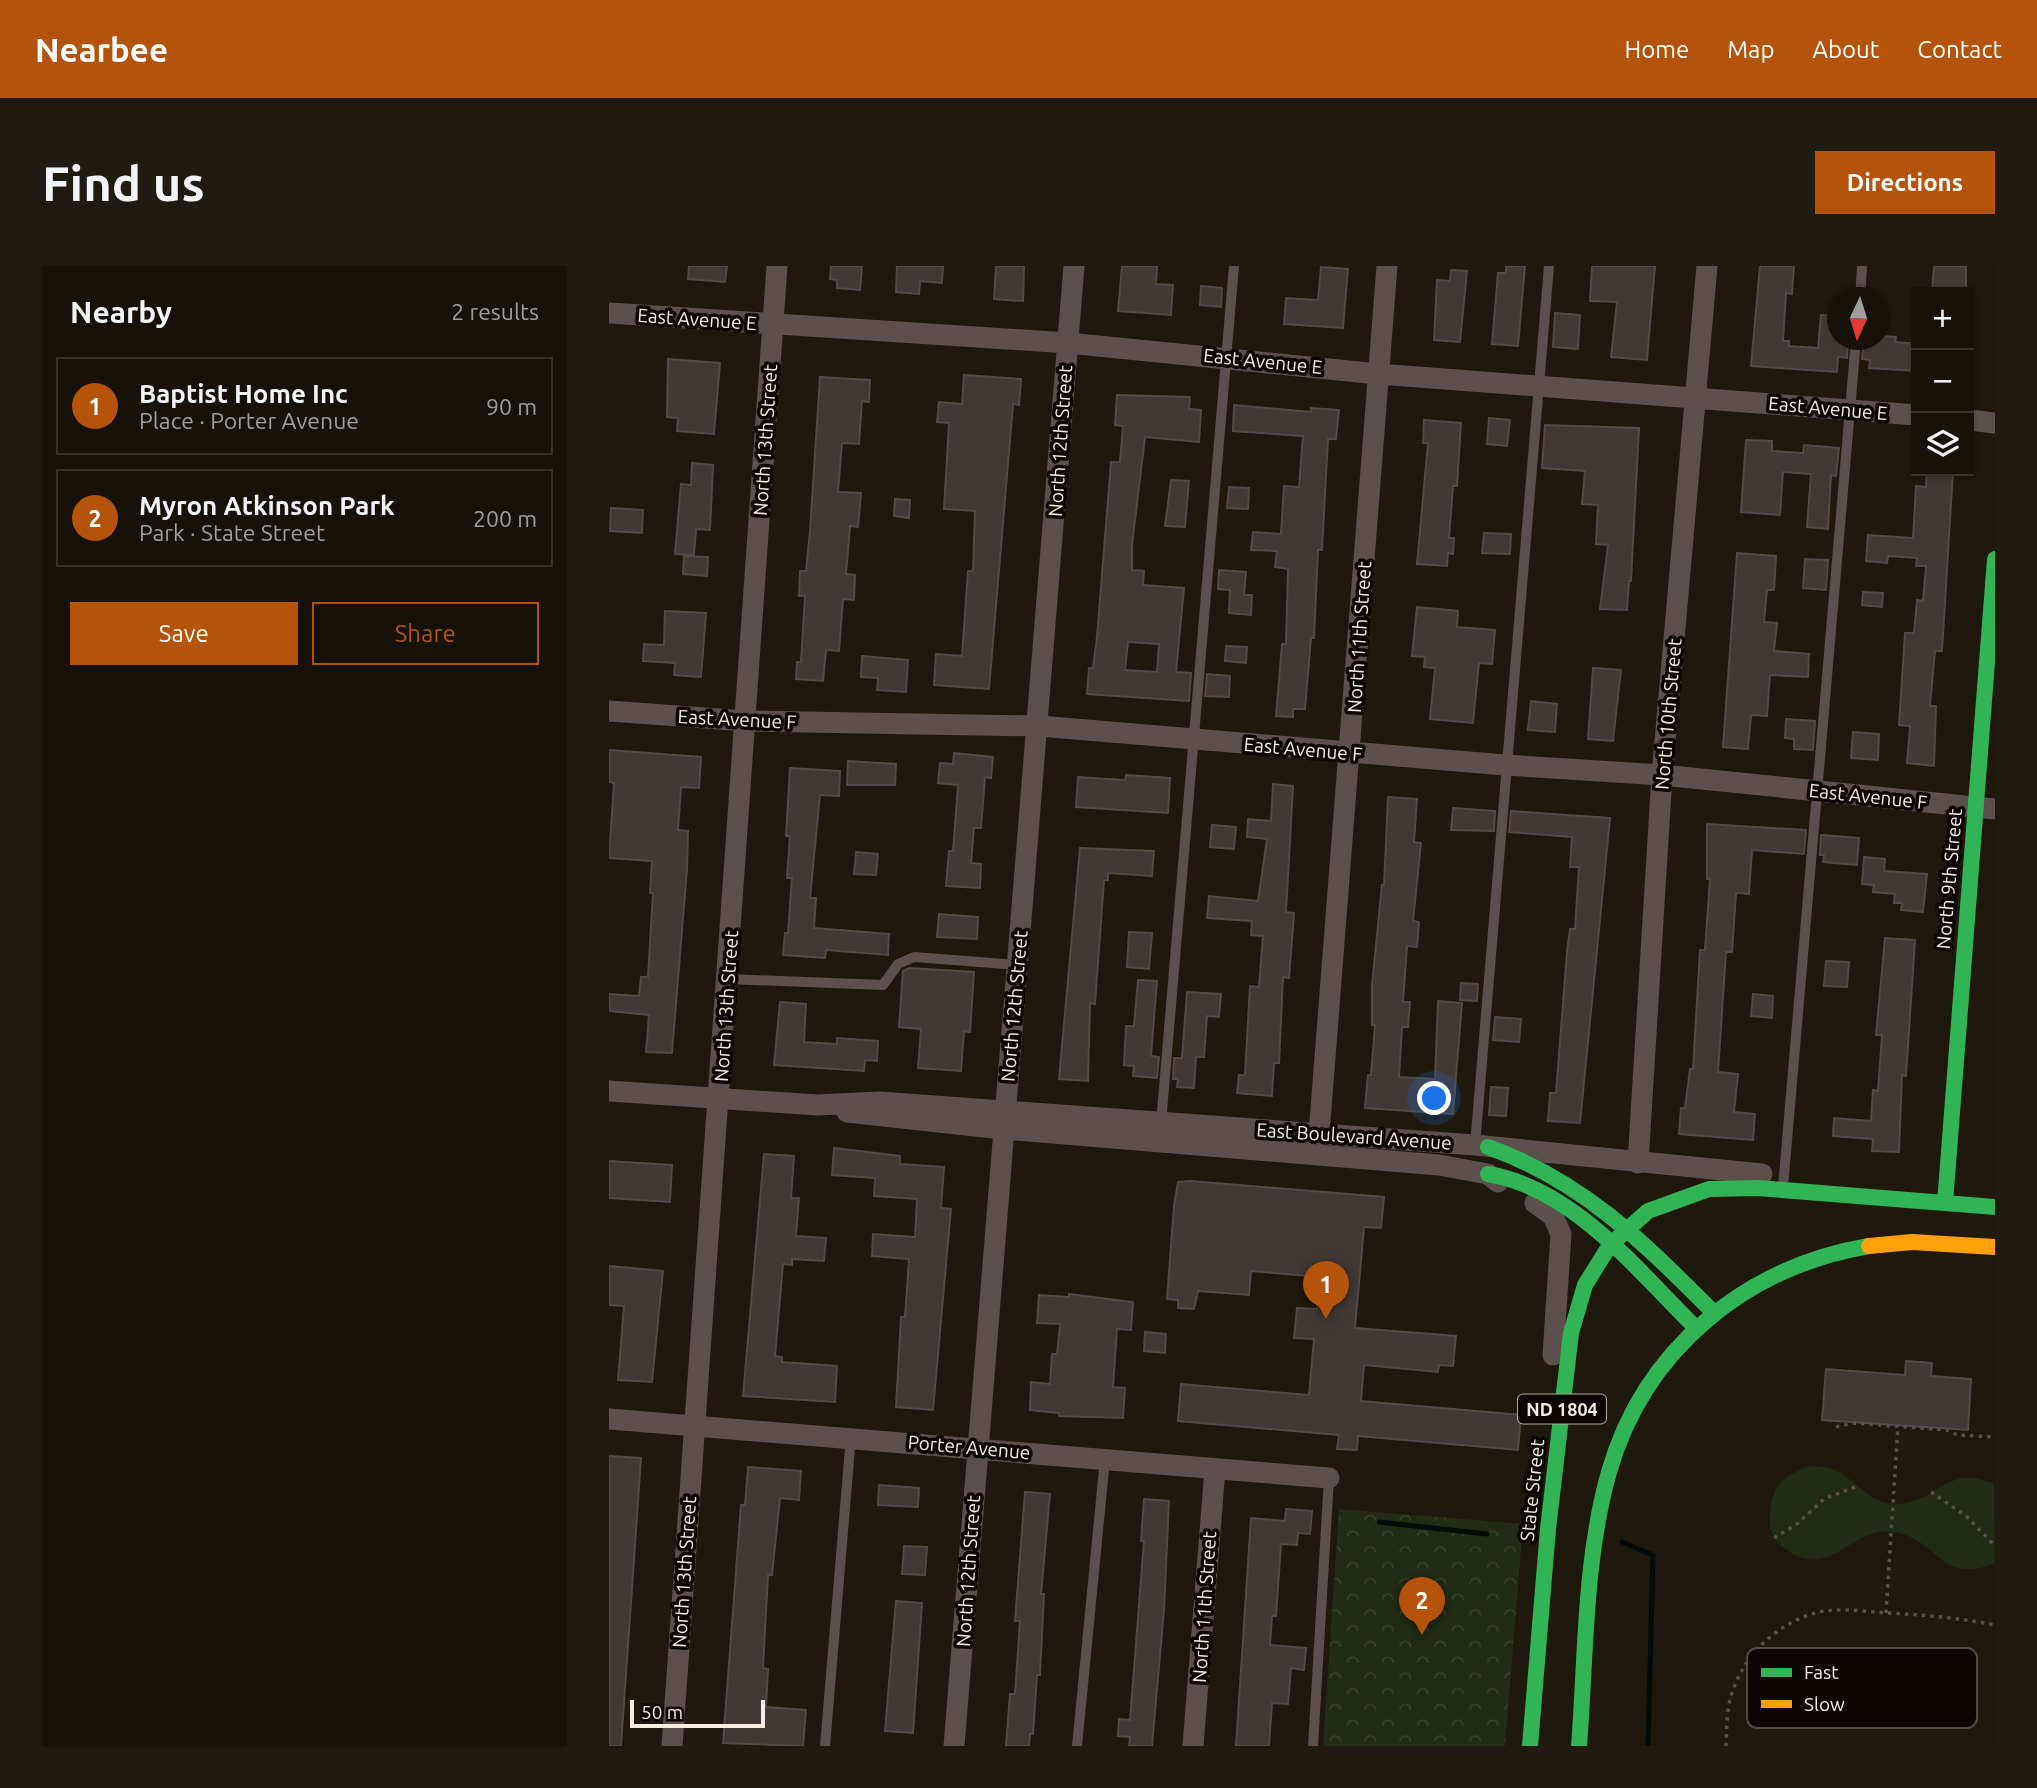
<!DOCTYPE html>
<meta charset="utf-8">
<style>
:root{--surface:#171209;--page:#201b12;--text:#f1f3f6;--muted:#9e9e9c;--line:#36322a;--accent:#b45309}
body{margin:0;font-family:Ubuntu,sans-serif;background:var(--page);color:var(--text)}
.controls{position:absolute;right:21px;top:21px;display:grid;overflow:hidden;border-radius:0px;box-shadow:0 2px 5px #0004}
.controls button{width:63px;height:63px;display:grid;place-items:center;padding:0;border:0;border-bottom:2px solid var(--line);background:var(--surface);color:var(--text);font:35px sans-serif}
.compass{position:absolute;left:1218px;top:21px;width:63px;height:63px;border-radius:50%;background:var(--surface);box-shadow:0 2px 5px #0004;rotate:184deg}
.scale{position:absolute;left:21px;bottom:18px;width:135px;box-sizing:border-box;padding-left:7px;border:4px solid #f6eddf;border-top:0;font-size:19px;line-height:24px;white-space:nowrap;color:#f6eddf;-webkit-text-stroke:5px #0b0601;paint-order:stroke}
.you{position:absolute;left:826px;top:833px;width:24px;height:24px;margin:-18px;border:5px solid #fff;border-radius:50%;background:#1a73e8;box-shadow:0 0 0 10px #1a73e833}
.badge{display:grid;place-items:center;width:46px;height:46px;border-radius:50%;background:var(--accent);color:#fff;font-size:23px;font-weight:700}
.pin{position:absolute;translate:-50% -58px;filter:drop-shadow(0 2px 4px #0008)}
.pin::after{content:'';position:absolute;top:37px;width:24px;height:21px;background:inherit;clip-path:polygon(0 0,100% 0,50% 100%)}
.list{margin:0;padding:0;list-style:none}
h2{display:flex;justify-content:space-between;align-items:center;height:91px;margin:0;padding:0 28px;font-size:30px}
h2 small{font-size:23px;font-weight:400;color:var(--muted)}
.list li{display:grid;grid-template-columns:46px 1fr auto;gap:21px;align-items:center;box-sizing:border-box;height:98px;margin:0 14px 14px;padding:0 14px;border:2px solid var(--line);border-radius:0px}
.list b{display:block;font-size:26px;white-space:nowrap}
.list p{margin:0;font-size:23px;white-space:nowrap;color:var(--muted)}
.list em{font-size:23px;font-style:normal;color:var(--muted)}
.actions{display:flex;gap:14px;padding:21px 28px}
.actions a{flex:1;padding:16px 0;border:2px solid var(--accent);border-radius:0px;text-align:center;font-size:24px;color:var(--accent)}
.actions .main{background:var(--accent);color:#fff}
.icon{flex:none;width:38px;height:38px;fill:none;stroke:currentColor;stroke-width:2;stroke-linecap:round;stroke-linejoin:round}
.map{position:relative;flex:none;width:1386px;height:1480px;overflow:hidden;border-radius:0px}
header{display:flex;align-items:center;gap:42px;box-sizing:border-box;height:98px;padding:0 35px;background:var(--accent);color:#fff}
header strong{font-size:33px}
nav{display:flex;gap:38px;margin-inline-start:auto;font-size:24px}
.intro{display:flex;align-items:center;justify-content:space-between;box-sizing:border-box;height:168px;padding:0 42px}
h1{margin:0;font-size:49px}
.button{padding:18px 32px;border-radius:0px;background:var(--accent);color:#fff;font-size:24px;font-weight:700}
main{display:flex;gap:42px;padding:0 42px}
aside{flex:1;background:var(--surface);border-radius:0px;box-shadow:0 2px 5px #0004}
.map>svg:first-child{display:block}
.grass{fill:#222b13}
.park{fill:url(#park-crowns)}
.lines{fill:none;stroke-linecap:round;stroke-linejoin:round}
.stream{stroke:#030b0b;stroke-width:5}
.building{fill:#413935;stroke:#524a47;stroke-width:2;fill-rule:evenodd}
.path{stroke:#5a504a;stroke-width:3.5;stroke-dasharray:3.5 5;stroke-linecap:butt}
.lane{stroke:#5d4f4d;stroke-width:10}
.street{stroke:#5d4f4d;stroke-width:21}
.fast{stroke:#30b455;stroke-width:16}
.slow{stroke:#ff9f0a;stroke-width:16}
.labels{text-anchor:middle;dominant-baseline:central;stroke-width:7;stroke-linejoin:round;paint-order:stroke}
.shield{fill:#0b0601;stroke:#b0a89c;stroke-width:2}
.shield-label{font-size:18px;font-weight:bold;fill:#f6eddf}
.street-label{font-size:19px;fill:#f6eddf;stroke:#0b0601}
.key{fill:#0b0601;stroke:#524b44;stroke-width:2}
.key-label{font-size:19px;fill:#f6eddf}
</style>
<header>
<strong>Nearbee</strong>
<nav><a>Home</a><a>Map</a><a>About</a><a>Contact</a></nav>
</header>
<div class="intro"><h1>Find us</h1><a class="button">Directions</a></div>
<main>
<aside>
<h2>Nearby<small>2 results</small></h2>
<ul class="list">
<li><span class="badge">1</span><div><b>Baptist Home Inc</b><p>Place · Porter Avenue</p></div><em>90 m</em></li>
<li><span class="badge">2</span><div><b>Myron Atkinson Park</b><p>Park · State Street</p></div><em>200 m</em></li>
</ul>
<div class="actions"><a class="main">Save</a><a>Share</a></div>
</aside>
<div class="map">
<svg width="1386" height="1480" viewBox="0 0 1386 1480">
<defs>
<pattern id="park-crowns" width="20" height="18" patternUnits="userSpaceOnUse" patternTransform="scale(1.75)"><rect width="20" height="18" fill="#222b13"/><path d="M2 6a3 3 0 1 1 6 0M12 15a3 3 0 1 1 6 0" fill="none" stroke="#38402a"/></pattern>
</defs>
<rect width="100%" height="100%" fill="#1f180c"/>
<path class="grass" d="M 1200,1200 C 1206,1201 1215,1200 1221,1202 C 1246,1210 1257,1238 1286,1238 C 1330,1238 1334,1197 1385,1218 L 1386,1297 C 1331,1320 1330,1273 1285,1266 C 1240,1259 1221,1320 1172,1280 C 1157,1267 1160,1247 1164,1230 C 1169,1212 1185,1207 1200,1200 Z"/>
<path class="park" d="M 730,1243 L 914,1258 L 896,1480 L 714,1480 Z"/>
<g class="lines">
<path class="stream" d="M 770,1256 L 878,1268
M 1013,1276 L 1044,1289 L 1039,1480"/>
</g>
<path class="building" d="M 80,0 L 118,0 L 116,16 L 79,13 Z
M 222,0 L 253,0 L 251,24 L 228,22 L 228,14 L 221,13 Z
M 288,0 L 334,0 L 333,17 L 311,15 L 310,28 L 287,26 Z
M 387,0 L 415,0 L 414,35 L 385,33 Z
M 513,0 L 548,0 L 547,18 L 564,19 L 562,49 L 509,45 Z
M 897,0 L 916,0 L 909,80 L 883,78 L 889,7 L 897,7 Z
M 983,0 L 1046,0 L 1038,94 L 1002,91 L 1008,36 L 981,35 Z
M 1151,0 L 1185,0 L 1183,28 L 1177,27 L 1174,75 L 1180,75 L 1180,80 L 1209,82 L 1212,49 L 1228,50 L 1228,74 L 1239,74 L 1238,92 L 1229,91 L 1228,106 L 1142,100 Z
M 1325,0 L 1357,0 L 1357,26 L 1323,26 Z
M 712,1 L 739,3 L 734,62 L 675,58 L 677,32 L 709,34 Z
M 842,4 L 858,5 L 851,76 L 825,74 L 828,14 L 841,15 Z
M 592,20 L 613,22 L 612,41 L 591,39 Z
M 946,47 L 971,49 L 969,83 L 944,81 Z
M 1270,70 L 1287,71 L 1286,76 L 1307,78 L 1307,105 L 1260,102 L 1261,94 L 1253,93 L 1255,74 L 1270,74 Z
M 59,93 L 111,97 L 105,168 L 68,165 L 69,152 L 58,151 Z
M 355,109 L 412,113 L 410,139 L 404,138 L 380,423 L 325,419 L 327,388 L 353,390 L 359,305 L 364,305 L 366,245 L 335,243 L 340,157 L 328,156 L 330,136 L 353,138 Z
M 211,111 L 261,114 L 260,136 L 253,135 L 250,178 L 233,177 L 229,226 L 252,227 L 249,261 L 241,260 L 237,308 L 246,309 L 245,334 L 234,333 L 230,385 L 217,384 L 214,415 L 187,413 L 188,396 L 192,396 L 196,330 L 190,330 L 191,305 L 197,305 L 201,265 Z
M 508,129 L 581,131 L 580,143 L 592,144 L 590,176 L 536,171 L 523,279 L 523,304 L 535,305 L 534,319 L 575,322 L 567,406 L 582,407 L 580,435 L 478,428 L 480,402 L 484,402 L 488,371 L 502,196 L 511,196 L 514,160 L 506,159 ZM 519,376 L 550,378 L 548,406 L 516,404 Z
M 625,139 L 702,146 L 702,142 L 730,144 L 727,173 L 719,173 L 713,284 L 709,284 L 705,372 L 702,372 L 696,443 L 684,443 L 684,451 L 667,450 L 673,378 L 677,378 L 679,303 L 666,301 L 668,285 L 642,284 L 644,266 L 672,268 L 675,220 L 690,221 L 694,170 L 624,165 Z
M 880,152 L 901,154 L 898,180 L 878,178 Z
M 815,154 L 852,157 L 848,220 L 844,220 L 840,272 L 845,272 L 844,288 L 839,287 L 838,300 L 808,298 L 819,177 L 814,177 Z
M 936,159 L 1030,162 L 1022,315 L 1020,315 L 1018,344 L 991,343 L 999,279 L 987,278 L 989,239 L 973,238 L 976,205 L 933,202 Z
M 1137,174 L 1163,175 L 1163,185 L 1194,187 L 1195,179 L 1230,182 L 1227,210 L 1222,209 L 1219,263 L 1198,261 L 1202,208 L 1174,206 L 1171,249 L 1132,246 Z
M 83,197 L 104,199 L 101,264 L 87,263 L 85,289 L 66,288 L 72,218 L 82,219 Z
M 1318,205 L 1344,205 L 1333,385 L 1326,385 L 1321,440 L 1327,440 L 1325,500 L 1298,497 L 1301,460 L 1290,459 L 1296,367 L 1305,367 L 1308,334 L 1314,335 L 1317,300 L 1307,300 L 1308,292 L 1279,290 L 1278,297 L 1257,295 L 1259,269 L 1304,272 L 1307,220 L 1317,221 Z
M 562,214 L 580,215 L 576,261 L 556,260 Z
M 620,221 L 640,222 L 639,243 L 618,242 Z
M 286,233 L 301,234 L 300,252 L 285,250 Z
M 2,242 L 34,244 L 33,267 L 1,265 Z
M 875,267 L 902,268 L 901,288 L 873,287 Z
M 1128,287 L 1167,290 L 1165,324 L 1158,324 L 1155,356 L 1168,357 L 1165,385 L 1200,388 L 1199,411 L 1161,409 L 1158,450 L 1142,449 L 1139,483 L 1114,481 Z
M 75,290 L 99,291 L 98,310 L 74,308 Z
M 1196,293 L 1219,294 L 1217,324 L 1194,322 Z
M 610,304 L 637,306 L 635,329 L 643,329 L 642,349 L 620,347 L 621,324 L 609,323 Z
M 1254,326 L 1274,327 L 1273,341 L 1253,339 Z
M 808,341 L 849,345 L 848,361 L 886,364 L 883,398 L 870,397 L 864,457 L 821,453 L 826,402 L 815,401 L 816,391 L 803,390 Z
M 56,345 L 97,347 L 92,411 L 65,409 L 66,397 L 34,395 L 35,378 L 55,379 Z
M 617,380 L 638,381 L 637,397 L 616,395 Z
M 253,390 L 299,394 L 297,426 L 268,424 L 269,412 L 252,411 Z
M 984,402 L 1012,404 L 1004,475 L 979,473 Z
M 598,408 L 621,410 L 620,431 L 596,430 Z
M 922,435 L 948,438 L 946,466 L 919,464 Z
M 1177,453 L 1206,455 L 1204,484 L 1185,483 L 1185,473 L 1176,472 Z
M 1244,466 L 1270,468 L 1269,494 L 1242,492 Z
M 0,484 L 92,491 L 90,522 L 72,521 L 69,564 L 79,565 L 78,603 L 63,787 L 37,786 L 40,749 L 0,745 L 0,728 L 30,730 L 32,711 L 39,711 L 44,627 L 41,627 L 43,595 L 0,592 L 5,517 L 0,516 Z
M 345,487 L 384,491 L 382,512 L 376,511 L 372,562 L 365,562 L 362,597 L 372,598 L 371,622 L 337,620 L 340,585 L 344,585 L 349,519 L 329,517 L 331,497 L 344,498 Z
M 239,495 L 287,498 L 286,519 L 238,519 Z
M 181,502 L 231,505 L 230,530 L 211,529 L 201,632 L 207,632 L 205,662 L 280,668 L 279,689 L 217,684 L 216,692 L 174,689 L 176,667 L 179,667 L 183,612 L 178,612 L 181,570 L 177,570 Z
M 517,509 L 561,512 L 559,547 L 467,541 L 469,511 L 516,514 Z
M 664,518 L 684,520 L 677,646 L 685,647 L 680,712 L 674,711 L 670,797 L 665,797 L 663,830 L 628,827 L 630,809 L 636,809 L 641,720 L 650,721 L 654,670 L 642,669 L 643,655 L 598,652 L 600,630 L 649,635 L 658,573 L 638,571 L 639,553 L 662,555 Z
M 779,531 L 808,533 L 805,576 L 812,577 L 804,655 L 810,656 L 808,681 L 798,680 L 794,736 L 801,736 L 799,761 L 793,761 L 790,811 L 826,813 L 829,735 L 853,737 L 844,848 L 756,842 L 759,809 L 762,809 L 766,759 L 763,759 L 763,719 L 773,619 L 775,619 Z
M 844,542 L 886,545 L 885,565 L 842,564 Z
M 902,545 L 1001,552 L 971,857 L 939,855 L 941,827 L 947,827 L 958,686 L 961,663 L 966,663 L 970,601 L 961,601 L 963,571 L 900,566 Z
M 1098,558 L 1197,564 L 1195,588 L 1143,584 L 1140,628 L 1127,627 L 1123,686 L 1117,686 L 1109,806 L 1129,808 L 1125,846 L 1146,848 L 1144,874 L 1070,868 L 1072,842 L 1076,842 L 1081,803 L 1084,803 L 1091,684 L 1096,684 L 1101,613 L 1098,613 Z
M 603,559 L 627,561 L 625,583 L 601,581 Z
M 1212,569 L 1250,572 L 1248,599 L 1214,596 L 1215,589 L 1211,589 Z
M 471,582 L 545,585 L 543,610 L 499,607 L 499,614 L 495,614 L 486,738 L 481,737 L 479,815 L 450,813 Z
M 247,586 L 269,588 L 267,609 L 245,608 Z
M 1255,591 L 1276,593 L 1275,605 L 1318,608 L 1314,646 L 1292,644 L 1293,637 L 1285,637 L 1286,628 L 1264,626 L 1265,619 L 1253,618 Z
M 330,648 L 369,651 L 368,673 L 328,671 Z
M 520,666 L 543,667 L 540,703 L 518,701 Z
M 1276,672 L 1306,674 L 1297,810 L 1293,809 L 1290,886 L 1263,885 L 1264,873 L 1224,870 L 1225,852 L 1262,855 L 1264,824 L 1269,825 L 1273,769 L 1267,769 Z
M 1217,695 L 1240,696 L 1238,721 L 1215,720 Z
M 300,702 L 365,706 L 361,766 L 355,765 L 352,805 L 309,802 L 312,763 L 290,761 L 294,705 Z
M 529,714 L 548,715 L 542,790 L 550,791 L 548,812 L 524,810 L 525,800 L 515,799 L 517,760 L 525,760 Z
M 852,717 L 869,718 L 868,735 L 851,734 Z
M 578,726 L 612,728 L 610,751 L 598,750 L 595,791 L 587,791 L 585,822 L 568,821 L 569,813 L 564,813 L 565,792 L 573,792 Z
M 1144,728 L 1164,730 L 1163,752 L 1142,750 Z
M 171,736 L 197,738 L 195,776 L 228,778 L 228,772 L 269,775 L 268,795 L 256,794 L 255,805 L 165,799 Z
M 886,751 L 912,753 L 910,776 L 884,774 Z
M 882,821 L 899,822 L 897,850 L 880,849 Z
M 225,882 L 291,890 L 291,898 L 335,901 L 332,942 L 342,943 L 324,1144 L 287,1141 L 292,1051 L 296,1051 L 300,993 L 263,990 L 264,968 L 306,971 L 308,933 L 265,930 L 266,912 L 223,909 Z
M 155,888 L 185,890 L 182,932 L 190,932 L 187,970 L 217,972 L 215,995 L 183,993 L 183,999 L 174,998 L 166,1090 L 173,1091 L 173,1096 L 228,1100 L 226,1136 L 134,1130 Z
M 0,895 L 63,899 L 61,936 L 0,932 Z
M 582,915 L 775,931 L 772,962 L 755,961 L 746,1062 L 847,1070 L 844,1100 L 830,1099 L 829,1106 L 755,1099 L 752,1135 L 912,1149 L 909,1184 L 749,1170 L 748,1184 L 728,1183 L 730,1169 L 569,1155 L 572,1118 L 700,1129 L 705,1073 L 685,1072 L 688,1042 L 708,1043 L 711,1011 L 642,1005 L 640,1029 L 589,1025 L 585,1043 L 569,1042 L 569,1034 L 558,1033 L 565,940 L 569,916 Z
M 0,1000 L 54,1005 L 43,1116 L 9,1114 L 15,1040 L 0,1039 Z
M 460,1028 L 524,1036 L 522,1064 L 508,1063 L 504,1121 L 516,1122 L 514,1152 L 450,1150 L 450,1147 L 421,1144 L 422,1116 L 441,1118 L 443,1088 L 448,1088 L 451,1058 L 428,1057 L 430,1029 L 460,1031 Z
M 536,1066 L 557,1068 L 556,1087 L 535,1085 Z
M 1297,1095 L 1323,1097 L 1322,1110 L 1362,1113 L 1359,1164 L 1213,1154 L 1217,1103 L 1296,1109 Z
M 0,1190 L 32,1192 L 12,1480 L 0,1480 Z
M 139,1201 L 192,1205 L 190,1234 L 171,1232 L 163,1309 L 159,1309 L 154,1402 L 159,1403 L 157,1441 L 197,1444 L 194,1480 L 114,1477 L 132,1239 L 136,1239 Z
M 270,1219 L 310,1222 L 309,1241 L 269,1239 Z
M 416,1226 L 441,1228 L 432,1328 L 435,1328 L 431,1409 L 428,1409 L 424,1468 L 421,1468 L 420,1480 L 397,1480 L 401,1428 L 406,1428 L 411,1355 L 406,1355 Z
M 535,1233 L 560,1235 L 555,1344 L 543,1480 L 520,1480 L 521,1471 L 509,1470 L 510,1453 L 521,1454 L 535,1275 L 532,1275 Z
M 677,1243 L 703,1245 L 701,1268 L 689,1267 L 688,1279 L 672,1278 L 667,1350 L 663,1350 L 661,1379 L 697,1382 L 695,1404 L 682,1402 L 679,1438 L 663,1437 L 660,1480 L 627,1480 L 642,1252 L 676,1255 Z
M 295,1280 L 318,1281 L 316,1309 L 293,1308 Z
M 287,1335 L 313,1337 L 304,1467 L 276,1465 Z"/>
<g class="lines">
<path class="path" d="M 1227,1161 L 1245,1157 L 1338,1164 L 1348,1169 L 1386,1171
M 1322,1226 L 1357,1250 L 1386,1280
M 1165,1272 L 1188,1258 L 1215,1233 L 1246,1221
M 1277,1347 L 1289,1159
M 1117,1480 C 1118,1463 1117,1444 1123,1427 C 1136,1386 1173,1353 1215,1345 C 1236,1342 1259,1346 1280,1347 C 1316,1349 1351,1352 1386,1359"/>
<path class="lane" d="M 1251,32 L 1253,0
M 119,713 L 274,719 L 289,698 L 305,691 L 409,699
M 552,857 L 625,0
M 866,879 L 940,0
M 1174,921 L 1247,74
M 216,1480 L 242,1170
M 468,1480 L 496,1193
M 704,1480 L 720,1212"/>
<path class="street" d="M 0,47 L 459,77 L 770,108 L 1307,149
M 1360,154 L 1386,157
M 0,445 L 137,455 L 430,460 L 896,499 L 1053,509 L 1386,543
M 0,825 L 208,839 L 270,836 L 866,879 L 1153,908
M 238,846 L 394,863 L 830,899 L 879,908 L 889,916
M 710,868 L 778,0
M 1029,897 L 1053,509 L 1098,0
M 926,937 L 944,950 L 952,968 L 944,1089
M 0,1153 L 720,1212
M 63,1480 L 168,0
M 345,1480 L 465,0
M 584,1480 L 606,1203"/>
<path class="fast" d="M 879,881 C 974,915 1034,976 1104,1046
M 879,908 C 964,922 1027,1003 1086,1061
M 1336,937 L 1386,941
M 1336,937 L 1386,293
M 921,1480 L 939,1263 L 962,1067 L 976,1019 L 1001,979 L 1039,945 L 1100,923 L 1149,922 L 1336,937
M 970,1480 C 977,1390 975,1294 1000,1206 C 1035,1084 1136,1001 1260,980"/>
<path class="slow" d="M 1260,980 L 1303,976 L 1386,981"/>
</g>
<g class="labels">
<rect class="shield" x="909" y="1128.5" width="88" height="29" rx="5"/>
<g class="shield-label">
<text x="953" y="1143">ND 1804</text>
</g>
<g class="street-label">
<text transform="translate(88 53) rotate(4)">East Avenue E</text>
<text transform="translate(654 95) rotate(6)">East Avenue E</text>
<text transform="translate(1219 142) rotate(5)">East Avenue E</text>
<text transform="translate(156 174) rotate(-86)">North 13th Street</text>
<text transform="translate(451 175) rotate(-86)">North 12th Street</text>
<text transform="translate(750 371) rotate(-86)">North 11th Street</text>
<text transform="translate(1059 448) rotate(-85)">North 10th Street</text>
<text transform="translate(128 453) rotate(3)">East Avenue F</text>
<text transform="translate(694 483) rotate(5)">East Avenue F</text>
<text transform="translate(1259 530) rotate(6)">East Avenue F</text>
<text transform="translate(1340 613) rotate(-85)">North 9th Street</text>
<text transform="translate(117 740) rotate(-86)">North 13th Street</text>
<text transform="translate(405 740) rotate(-85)">North 12th Street</text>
<text transform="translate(745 870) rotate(4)">East Boulevard Avenue</text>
<text transform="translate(360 1181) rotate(5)">Porter Avenue</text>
<text transform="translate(923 1224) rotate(-84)">State Street</text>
<text transform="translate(359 1305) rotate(-86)">North 12th Street</text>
<text transform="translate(75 1306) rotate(-86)">North 13th Street</text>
<text transform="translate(595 1341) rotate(-86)">North 11th Street</text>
</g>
</g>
<rect x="1138" y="1382" width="230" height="80" rx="10" class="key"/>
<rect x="1152" y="1402" width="31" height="9" fill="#30b455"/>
<rect x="1152" y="1434" width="31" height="8" fill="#ff9f0a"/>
<g class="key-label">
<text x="1195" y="1413">Fast</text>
<text x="1195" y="1445">Slow</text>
</g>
</svg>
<div class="controls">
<button>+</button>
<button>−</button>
<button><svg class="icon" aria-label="layers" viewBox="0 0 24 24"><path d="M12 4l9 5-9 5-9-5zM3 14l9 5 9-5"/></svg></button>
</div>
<svg class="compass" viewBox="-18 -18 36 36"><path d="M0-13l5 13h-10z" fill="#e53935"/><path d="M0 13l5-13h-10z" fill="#9e9e9c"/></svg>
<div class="scale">50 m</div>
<div class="you"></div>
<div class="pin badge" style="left:717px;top:1053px">1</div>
<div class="pin badge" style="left:813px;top:1369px">2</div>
</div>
</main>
